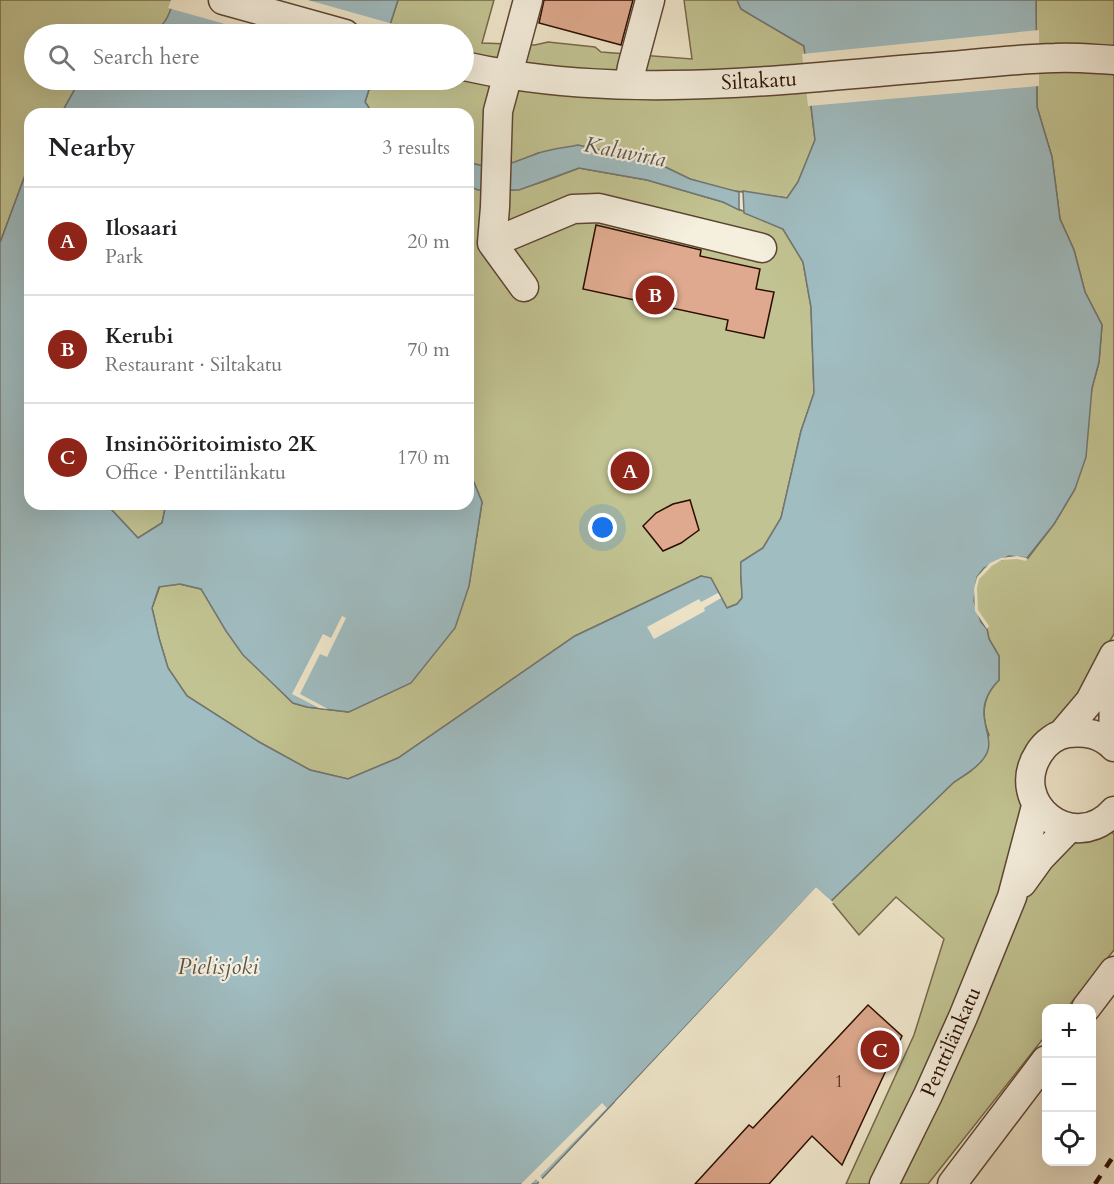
<!DOCTYPE html>
<meta charset="utf-8">
<style>
:root{--surface:#fff;--page:#f6f6f6;--text:#202124;--muted:#757577;--line:#e0e0e0;--accent:#8f2418}
body{margin:0;font-family:Cardo,serif;background:var(--page);color:var(--text)}
.controls{position:absolute;right:18px;bottom:18px;display:grid;overflow:hidden;border-radius:12px;box-shadow:0 6px 24px #0002}
.controls button{width:54px;height:54px;display:grid;place-items:center;padding:0;border:0;border-bottom:2px solid var(--line);background:var(--surface);color:var(--text);font:30px sans-serif}
.you{position:absolute;left:603px;top:528px;width:21px;height:21px;margin:-15px;border:4px solid #fff;border-radius:50%;background:#1a73e8;box-shadow:0 0 0 9px #1a73e833}
.badge{display:grid;place-items:center;width:39px;height:39px;border-radius:50%;background:var(--accent);color:#fff;font-size:20px;font-weight:700}
.pin{position:absolute;translate:-50% -50%;border:3px solid #fff;box-shadow:0 2px 6px #0006}
.list{margin:0;padding:0;list-style:none}
h2{display:flex;justify-content:space-between;align-items:center;height:78px;margin:0;padding:0 24px;font-size:26px}
h2 small{font-size:20px;font-weight:400;color:var(--muted)}
.list li{display:grid;grid-template-columns:39px 1fr auto;gap:18px;align-items:center;box-sizing:border-box;height:108px;padding:0 24px;border-top:2px solid var(--line)}
.list b{display:block;font-size:22px;white-space:nowrap}
.list p{margin:0;font-size:20px;white-space:nowrap;color:var(--muted)}
.list em{font-size:20px;font-style:normal;color:var(--muted)}
.icon{flex:none;width:33px;height:33px;fill:none;stroke:currentColor;stroke-width:2;stroke-linecap:round;stroke-linejoin:round}
.map{position:relative;flex:none;width:1114px;height:1184px;overflow:hidden}
.search{position:absolute;background:var(--surface);box-shadow:0 6px 24px #0002;left:24px;top:24px;width:450px;height:66px;display:flex;align-items:center;gap:15px;box-sizing:border-box;padding:0 21px;border-radius:33px;color:var(--muted);font-size:22px}
.panel{position:absolute;background:var(--surface);box-shadow:0 6px 24px #0002;left:24px;top:108px;width:450px;height:402px;border-radius:18px}
.map>svg:first-child{display:block}
.green{fill:#c2c392;stroke:#776849;stroke-width:1.5}
.water{fill:#a0bdc2;stroke:#727774;stroke-width:1.5}
.pier{fill:#f0e7cc}
.building{fill:#dea98e;stroke:#2c0e00;stroke-width:1.5}
.lines{fill:none;stroke-linecap:round;stroke-linejoin:round}
.minor-casing{stroke:#5d4433;stroke-width:31}
.minor{stroke:#f5efde;stroke-width:28}
.rail{stroke:#2c0e00;stroke-width:4.5;stroke-dasharray:10 10;stroke-linecap:butt}
.labels{text-anchor:middle;dominant-baseline:central;stroke-width:4.5;stroke-linejoin:round;paint-order:stroke}
.number-label{font-size:18px;fill:#583524}
.street-label{font-size:21px;fill:#2c0e00;stroke:#f5efde}
.water-label{font-size:22px;font-style:italic;fill:#5a544e;stroke:#f5efde}
</style>
<div class="map">
<svg width="1114" height="1184" viewBox="0 0 1114 1184">
<rect width="100%" height="100%" fill="#f0e7cc"/>
<filter id="stains"><feTurbulence type="fractalNoise" baseFrequency=".00333" numOctaves="4"/><feColorMatrix values="0 0 0 0 .2 0 0 0 0 .09 0 0 0 0 .02 0 0 0 .5 -.17"/></filter>
<radialGradient id="worn" r=".72"><stop offset=".6" stop-color="#630" stop-opacity="0"/><stop offset="1" stop-color="#630" stop-opacity=".3"/></radialGradient>
<path class="green" d="M 0,0 L 178,0 L 175,19 L 147,34 L 34,34 L 34,80 L 80,80 L 61,114 L 30,114 L 30,162 L 0,243 Z
M 398,0 L 494,0 L 482,43 L 535,45 L 548,42 L 595,47 L 601,52 L 692,59 L 684,0 L 737,0 L 741,9 L 804,46 L 815,140 L 798,182 L 787,198 L 728,190 L 690,179 L 655,162 L 538,153 L 509,166 L 482,166 L 468,162 L 468,114 L 373,114 L 365,102 L 372,80 L 464,80 L 464,34 L 387,34 Z
M 1036,0 L 1114,0 L 1114,634 L 1056,731 L 1032,808 L 1109,830 L 1114,834 L 1114,950 L 1067,1008 L 1046,1008 L 1046,1035 L 928,1184 L 846,1184 L 914,1035 L 944,939 L 896,897 L 859,935 L 831,901 L 954,782 L 971,771 L 989,735 C 980,714 983,696 999,680 L 999,656 L 989,639 L 987,629 L 975,611 L 977,577 L 1001,558 L 1028,558 L 1054,524 L 1075,489 L 1092,388 L 1099,362 L 1102,325 L 1085,292 L 1074,250 L 1060,219 L 1052,157 L 1037,107 Z
M 579,168 L 647,180 L 723,202 L 783,229 L 803,262 L 811,307 L 814,393 L 801,431 L 781,518 L 763,548 L 741,562 C 740,574 742,586 742,598 L 737,604 L 727,608 L 711,579 L 701,576 L 575,636 L 398,758 L 348,779 L 310,770 L 259,742 L 187,696 L 168,668 L 159,638 L 152,608 L 160,586 L 180,584 L 201,589 L 279,689 L 293,703 L 307,707 L 348,712 L 469,586 L 482,502 L 468,468 L 468,186 C 506,201 543,181 579,168 Z
M 109,504 L 166,504 L 162,523 L 138,538 L 109,507 Z"/>
<path class="water" d="M 174,0 L 398,0 L 387,34 L 147,34 C 165,27 168,18 174,0 Z
M 737,0 L 1036,0 L 1037,107 L 1052,157 L 1060,219 L 1074,250 L 1085,292 L 1102,325 L 1099,362 L 1092,388 L 1086,457 L 1075,489 L 1054,524 L 1027,558 L 1009,556 L 984,568 L 977,577 L 974,601 L 981,622 L 987,629 L 989,639 L 999,656 L 999,680 C 987,692 981,705 985,722 C 986,732 991,739 988,750 C 984,764 965,775 954,782 L 831,901 L 816,888 L 537,1184 L 0,1184 L 0,243 L 30,162 L 30,504 L 109,504 L 109,507 L 138,538 L 162,523 L 166,504 L 468,504 L 468,468 L 482,502 L 469,586 L 455,628 L 411,683 L 349,712 L 307,707 L 293,703 L 243,655 L 226,631 L 201,589 L 180,584 L 159,587 L 152,608 L 159,638 L 168,668 L 187,696 L 259,742 L 310,770 L 348,779 L 398,758 L 575,636 L 701,576 L 711,578 L 727,608 L 737,604 L 742,598 C 742,586 740,574 741,562 L 763,548 L 781,518 L 801,431 L 814,393 L 811,307 L 803,262 L 783,229 L 744,213 L 743,191 L 787,198 L 798,182 L 815,140 L 804,46 L 741,9 Z
M 80,80 L 372,80 L 365,102 L 373,114 L 61,114 Z
M 578,145 L 655,162 L 690,179 L 739,192 L 739,210 L 723,202 L 647,180 L 579,168 L 519,190 L 478,190 L 468,186 L 468,162 C 499,172 508,164 536,154 C 549,149 564,148 578,145 Z"/>
<path class="pier" d="M 171,0 L 308,0 L 393,24 L 390,34 L 260,34 L 168,8 Z
M 1039,30 L 1039,86 L 808,106 L 802,54 Z
M 1017,556 L 1027,558 L 1026,561 L 1017,559 L 1002,560 L 992,566 L 979,579 L 977,589 L 978,610 L 989,626 L 987,629 L 975,611 L 974,589 L 977,577 L 990,563 L 1001,558 Z
M 718,593 L 721,598 L 704,608 L 705,611 L 654,639 L 647,627 L 699,599 L 701,602 Z
M 342,616 L 346,618 L 327,657 L 320,654 L 300,694 L 328,709 L 319,708 L 292,694 L 323,634 L 331,638 Z
M 816,887 L 834,903 L 830,904 L 816,891 L 617,1104 L 615,1102 Z
M 602,1103 L 607,1108 L 540,1176 L 544,1181 L 541,1184 L 536,1179 L 531,1184 L 521,1184 Z"/>
<path class="building" d="M 544,0 L 633,0 L 621,45 L 539,23 Z
M 596,225 L 701,250 L 700,256 L 760,269 L 756,289 L 774,292 L 764,338 L 726,330 L 728,320 L 583,289 Z
M 690,500 L 699,530 L 681,543 L 663,551 L 643,526 L 656,513 L 673,504 Z
M 868,1005 L 902,1036 L 842,1165 L 812,1136 L 769,1184 L 695,1184 L 749,1125 L 753,1128 Z"/>
<g class="lines">
<defs>
<path id="minor" d="M 223,0 L 345,34
M 464,66 C 614,100 772,81 924,68 C 967,65 1012,59 1055,58 C 1075,57 1094,59 1114,60
M 629,84 L 632,67 L 650,0
M 492,243 L 573,209 L 599,208 L 762,248
M 524,287 L 492,243 L 495,207 L 498,111 L 528,0
M 1062,734 L 1090,701 L 1114,655
M 1113,746 L 1114,693
M 1114,747 C 1101,734 1086,731 1068,733 C 1057,734 1045,743 1039,753 C 1006,804 1074,856 1114,811
M 1022,883 L 1040,858 L 1069,828
M 1086,1008 L 1114,971
M 884,1184 L 928,1095 L 963,1017 L 1012,897 L 1036,806
M 952,1184 L 1046,1060"/>
</defs>
<use href="#minor" class="minor-casing"/>
<use href="#minor" class="minor"/>
<path class="rail" d="M 1095,1184 L 1114,1155"/>
</g>
<g class="labels">
<g class="number-label">
<text x="839" y="1081">1</text>
</g>
<g class="street-label">
<text transform="translate(759 81) rotate(-3)">Siltakatu</text>
<text transform="translate(951 1042) rotate(-66)">Penttilänkatu</text>
</g>
<g class="water-label">
<text transform="translate(625 152) rotate(11)">Kaluvirta</text>
<text x="218" y="967">Pielisjoki</text>
</g>
</g>
<rect width="100%" height="100%" filter="url(#stains)"/>
<rect width="100%" height="100%" fill="url(#worn)"/>
</svg>
<div class="controls">
<button>+</button>
<button>−</button>
<button><svg class="icon" aria-label="locate" viewBox="0 0 24 24"><circle cx="12" cy="12" r="6"/><path d="M12 2v4M12 18v4M2 12h4M18 12h4"/></svg></button>
</div>
<div class="you"></div>
<div class="pin badge" style="left:630px;top:471px">A</div>
<div class="pin badge" style="left:655px;top:295px">B</div>
<div class="pin badge" style="left:880px;top:1050px">C</div>
<div class="search"><svg class="icon" aria-label="search" viewBox="0 0 24 24"><circle cx="10" cy="10" r="6"/><path d="M15 15l6 6"/></svg>Search here</div>
<section class="panel">
<h2>Nearby<small>3 results</small></h2>
<ul class="list">
<li><span class="badge">A</span><div><b>Ilosaari</b><p>Park</p></div><em>20 m</em></li>
<li><span class="badge">B</span><div><b>Kerubi</b><p>Restaurant · Siltakatu</p></div><em>70 m</em></li>
<li><span class="badge">C</span><div><b>Insinööritoimisto 2K</b><p>Office · Penttilänkatu</p></div><em>170 m</em></li>
</ul>
</section>
</div>
